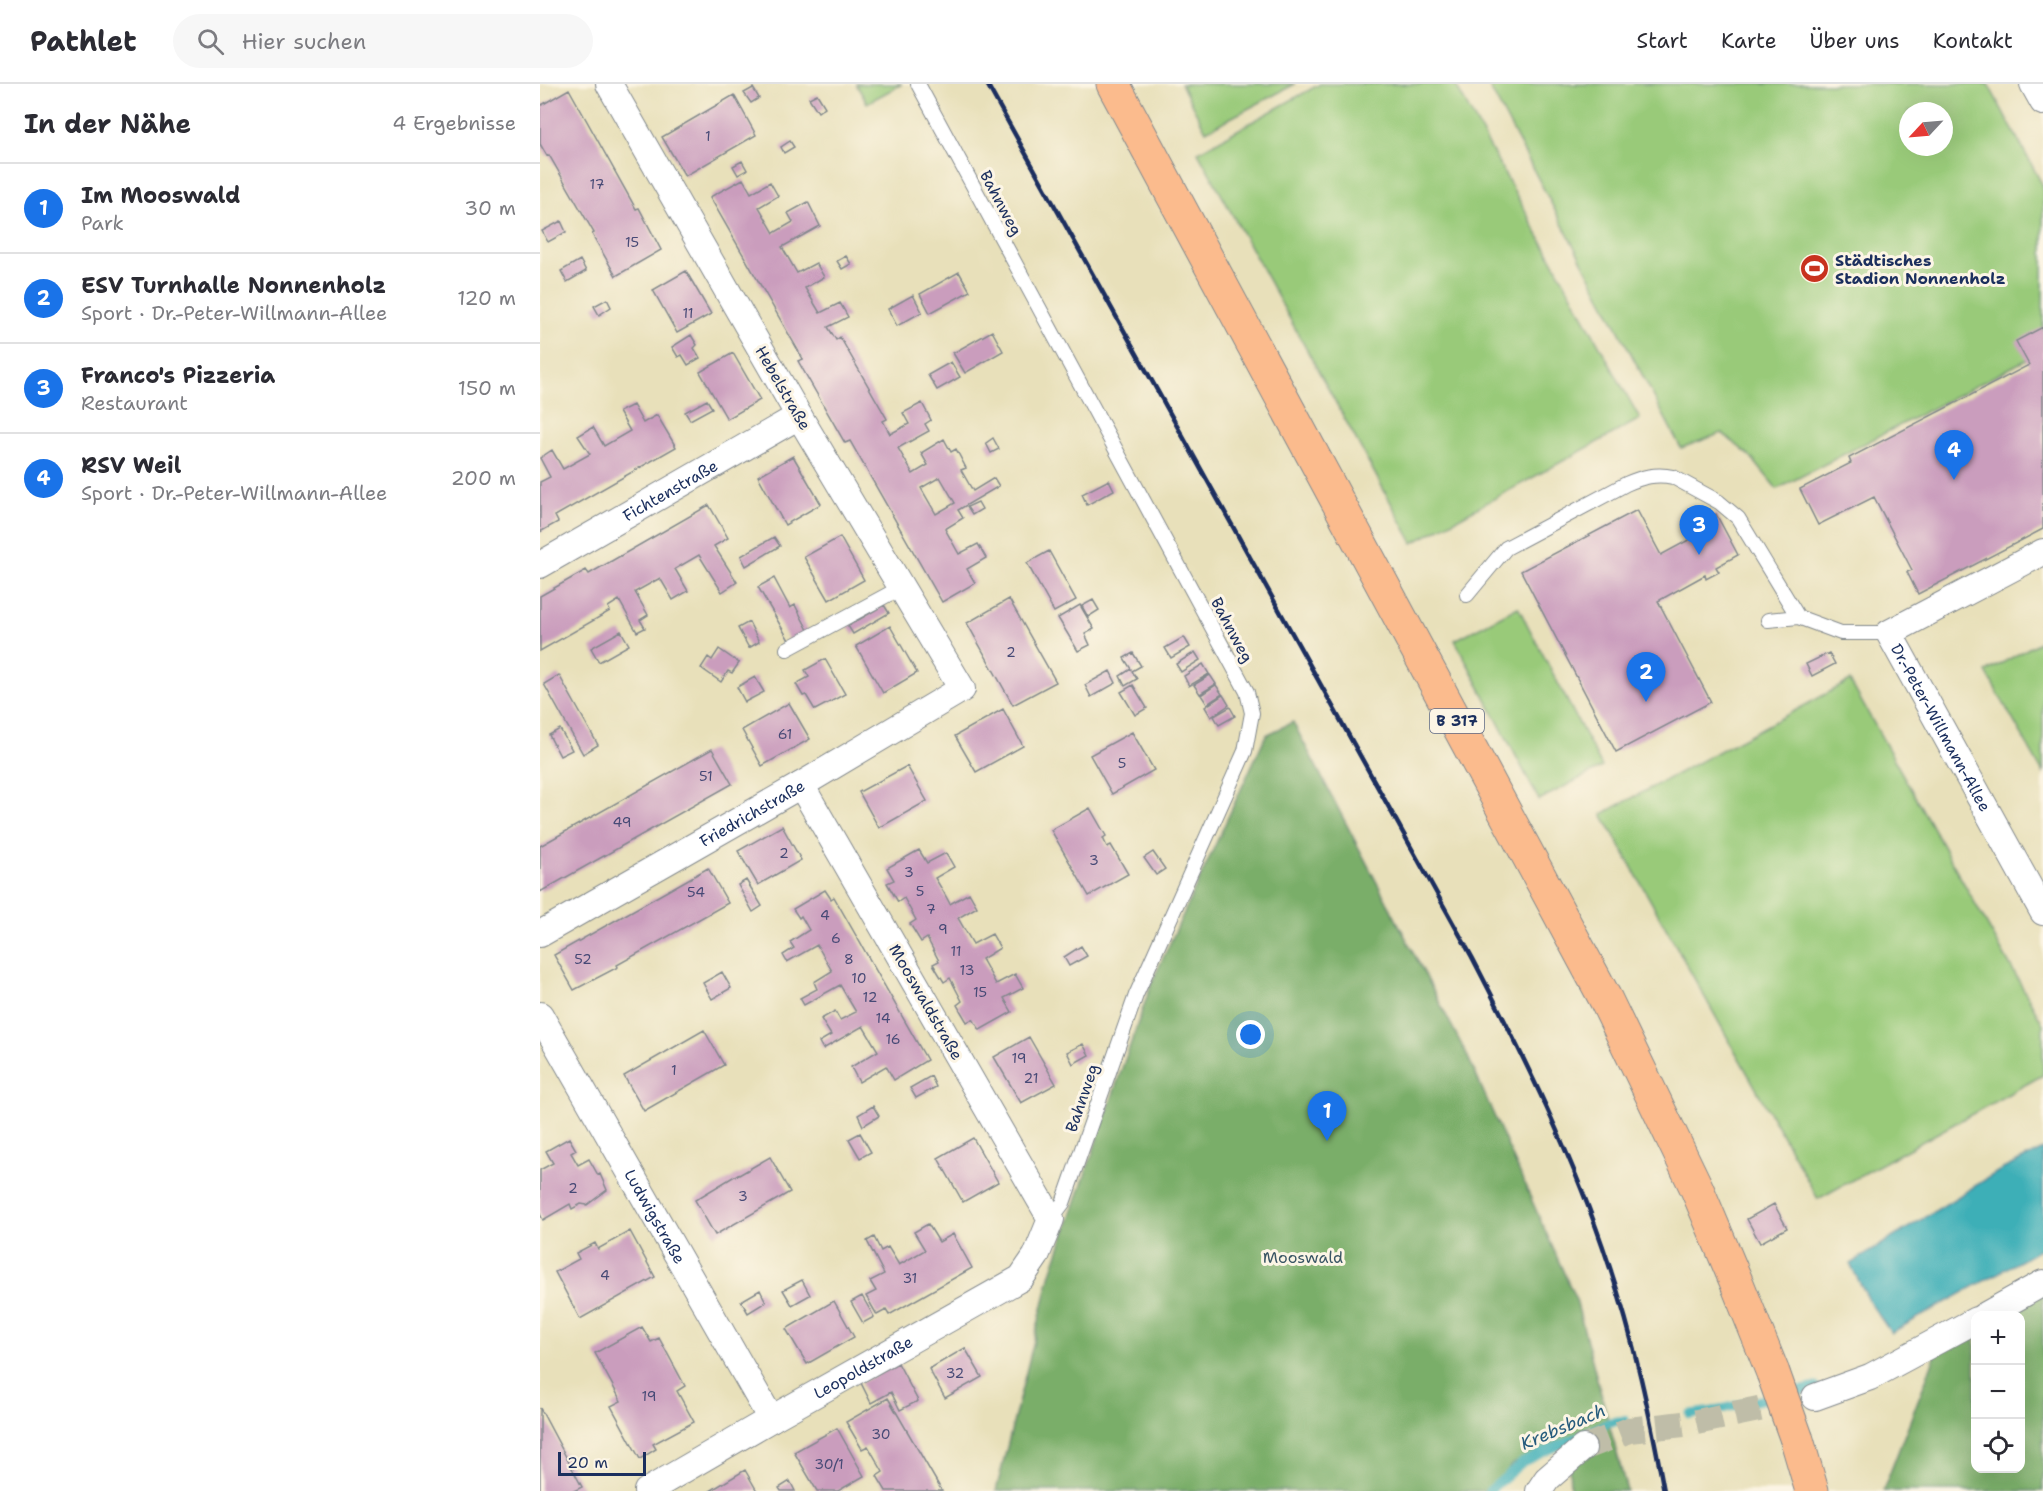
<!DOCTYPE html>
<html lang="de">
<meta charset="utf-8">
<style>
:root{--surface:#fff;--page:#f7f7f7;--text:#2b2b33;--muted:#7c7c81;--line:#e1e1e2;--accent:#1a73e8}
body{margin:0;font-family:"Shantell Sans",sans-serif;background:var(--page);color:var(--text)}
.controls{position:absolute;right:18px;bottom:18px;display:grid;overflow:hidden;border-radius:12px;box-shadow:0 6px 24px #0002}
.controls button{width:54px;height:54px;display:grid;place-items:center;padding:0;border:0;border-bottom:2px solid var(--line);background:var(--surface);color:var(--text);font:30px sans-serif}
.compass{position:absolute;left:1359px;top:18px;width:54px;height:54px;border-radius:50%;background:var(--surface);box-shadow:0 6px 24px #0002;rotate:244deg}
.scale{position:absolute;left:18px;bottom:15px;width:88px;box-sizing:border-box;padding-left:6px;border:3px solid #1b2f5e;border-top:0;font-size:16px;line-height:21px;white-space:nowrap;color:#1b2f5e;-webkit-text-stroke:4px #fcf5e5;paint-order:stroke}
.you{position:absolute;left:711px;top:951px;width:21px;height:21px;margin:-15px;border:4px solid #fff;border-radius:50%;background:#1a73e8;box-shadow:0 0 0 9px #1a73e833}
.badge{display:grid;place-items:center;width:39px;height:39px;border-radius:50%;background:var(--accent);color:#fff;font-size:20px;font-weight:700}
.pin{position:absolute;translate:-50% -50px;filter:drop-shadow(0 2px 3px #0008)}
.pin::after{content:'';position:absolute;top:32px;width:21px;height:18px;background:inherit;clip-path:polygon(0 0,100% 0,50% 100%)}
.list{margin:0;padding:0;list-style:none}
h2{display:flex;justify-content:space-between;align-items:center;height:78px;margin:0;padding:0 24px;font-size:26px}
h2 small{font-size:20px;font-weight:400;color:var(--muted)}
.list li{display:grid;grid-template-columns:39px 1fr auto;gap:18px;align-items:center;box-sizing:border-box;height:90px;padding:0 24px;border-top:2px solid var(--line)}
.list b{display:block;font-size:22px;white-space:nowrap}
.list p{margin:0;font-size:20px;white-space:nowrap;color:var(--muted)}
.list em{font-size:20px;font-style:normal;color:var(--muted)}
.icon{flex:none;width:33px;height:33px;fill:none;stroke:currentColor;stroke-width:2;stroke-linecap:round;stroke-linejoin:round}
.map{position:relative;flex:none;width:1503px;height:1407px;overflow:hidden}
header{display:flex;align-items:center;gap:36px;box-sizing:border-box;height:84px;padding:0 30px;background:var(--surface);border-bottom:2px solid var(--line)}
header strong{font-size:28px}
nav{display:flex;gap:33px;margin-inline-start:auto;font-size:21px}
.search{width:420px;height:54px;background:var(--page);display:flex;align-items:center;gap:15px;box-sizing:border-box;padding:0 21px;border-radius:33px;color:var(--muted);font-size:22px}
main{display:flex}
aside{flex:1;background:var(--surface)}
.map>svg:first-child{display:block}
.green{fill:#99ca79;stroke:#5a7c6c;stroke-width:1.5;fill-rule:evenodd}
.forest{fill:#7aae69;stroke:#4a6e64;stroke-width:1.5}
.water{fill:#3eafb7;stroke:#2c6f8a;stroke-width:1.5}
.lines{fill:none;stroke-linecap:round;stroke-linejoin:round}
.stream{stroke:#3eafb7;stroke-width:9}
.building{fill:#ca9dbd;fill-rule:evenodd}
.minor-tunnel{stroke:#bfbda8;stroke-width:26;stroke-dasharray:26 13;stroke-linecap:butt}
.service-casing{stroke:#82888c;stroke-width:16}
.minor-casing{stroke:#82888c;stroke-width:28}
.primary-casing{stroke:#82888c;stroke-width:35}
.service{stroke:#fff;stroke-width:14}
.minor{stroke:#fff;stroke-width:26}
.primary{stroke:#fbbb8d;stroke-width:33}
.rail{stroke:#1b2f5e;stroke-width:4.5}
.primary-bridge-casing{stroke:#82888c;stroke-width:35;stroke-linecap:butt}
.primary-bridge{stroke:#fbbb8d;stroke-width:33}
.labels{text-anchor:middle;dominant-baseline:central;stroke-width:6;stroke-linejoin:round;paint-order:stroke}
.number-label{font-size:14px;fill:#474a76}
.shield{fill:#fcf5e5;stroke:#5e6a86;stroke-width:1.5}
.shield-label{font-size:15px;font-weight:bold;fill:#1b2f5e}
.street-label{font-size:16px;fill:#1b2f5e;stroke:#fcf5e5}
.poi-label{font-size:16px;font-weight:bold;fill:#1b2f5e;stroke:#fcf5e5;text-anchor:start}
.park-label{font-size:16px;fill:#3a5665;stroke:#fcf5e5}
.water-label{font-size:18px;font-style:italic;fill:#275c7d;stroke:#fcf5e5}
</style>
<header>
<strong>Pathlet</strong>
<div class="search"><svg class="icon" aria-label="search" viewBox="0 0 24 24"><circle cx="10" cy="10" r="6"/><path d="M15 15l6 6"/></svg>Hier suchen</div>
<nav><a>Start</a><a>Karte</a><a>Über uns</a><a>Kontakt</a></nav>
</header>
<main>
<aside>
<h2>In der Nähe<small>4 Ergebnisse</small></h2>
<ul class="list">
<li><span class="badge">1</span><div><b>Im Mooswald</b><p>Park</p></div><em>30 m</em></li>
<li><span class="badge">2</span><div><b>ESV Turnhalle Nonnenholz</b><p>Sport · Dr.-Peter-Willmann-Allee</p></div><em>120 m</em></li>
<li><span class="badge">3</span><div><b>Franco's Pizzeria</b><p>Restaurant</p></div><em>150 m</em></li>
<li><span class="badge">4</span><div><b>RSV Weil</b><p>Sport · Dr.-Peter-Willmann-Allee</p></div><em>200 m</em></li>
</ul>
</aside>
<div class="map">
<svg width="1503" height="1407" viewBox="0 0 1503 1407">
<rect width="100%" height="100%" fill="#fcf5e5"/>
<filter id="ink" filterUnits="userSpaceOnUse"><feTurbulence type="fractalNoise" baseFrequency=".0167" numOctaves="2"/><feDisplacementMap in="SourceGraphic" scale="12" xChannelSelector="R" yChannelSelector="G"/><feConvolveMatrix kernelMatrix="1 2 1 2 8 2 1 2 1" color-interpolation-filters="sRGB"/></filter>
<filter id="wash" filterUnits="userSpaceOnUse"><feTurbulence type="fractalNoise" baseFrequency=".008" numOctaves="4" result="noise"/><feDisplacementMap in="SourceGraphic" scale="24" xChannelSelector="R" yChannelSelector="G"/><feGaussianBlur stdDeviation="1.35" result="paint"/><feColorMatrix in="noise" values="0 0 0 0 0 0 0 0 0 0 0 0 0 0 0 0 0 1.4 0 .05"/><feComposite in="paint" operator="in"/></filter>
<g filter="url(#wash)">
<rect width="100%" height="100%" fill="#e8e0ba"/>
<path class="green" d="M 316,0 L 362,0 L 327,19 Z
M 641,0 L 755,0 L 666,47 Z
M 780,0 L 915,0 L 1100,335 L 873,459 L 658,68 Z
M 948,0 L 1448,0 L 1503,102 L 1503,267 L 1237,405 L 1210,372 L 1182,349 L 1141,364 ZM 1368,27 L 1404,27 L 1404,63 L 1368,63 Z
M 978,523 L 1062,683 L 999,716 L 915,556 Z
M 1503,556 L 1503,689 L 1446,588 Z
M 1310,597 L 1503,940 L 1503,991 L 1278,1115 L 1062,730 Z"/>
<path class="forest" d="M 753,638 L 928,973 L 1036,1216 L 1087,1407 L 1030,1407 L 1029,1374 L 1017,1358 L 971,1381 L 955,1407 L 456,1407 L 511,1189 L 612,898 L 726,651 Z
M 1503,1208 L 1503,1407 L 1343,1407 L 1397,1267 L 1435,1245 L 1436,1384 L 1480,1384 L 1480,1232 L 1460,1231 Z"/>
<path class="water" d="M 1503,1065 L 1503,1164 L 1351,1249 L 1331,1220 L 1310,1180 L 1459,1087 Z"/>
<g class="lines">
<path class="stream" d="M 1150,1330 L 1173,1327 L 1276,1303
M 949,1407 L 983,1378 L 1070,1338 L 1085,1336"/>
</g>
<g id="blocks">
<path class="building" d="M 213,4 L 219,14 L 211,19 L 204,9 Z
M 29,5 L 96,125 L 99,124 L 121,166 L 76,192 L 52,150 L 54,149 L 9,71 L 7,72 L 0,60 L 0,22 Z
M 277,10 L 285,23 L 278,28 L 269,14 Z
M 194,11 L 216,51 L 145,92 L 122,53 Z
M 250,57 L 254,63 L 244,69 L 241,63 Z
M 202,77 L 207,86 L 198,91 L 193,82 Z
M 203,95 L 211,109 L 230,98 L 238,112 L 219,123 L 234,149 L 253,138 L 248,129 L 268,118 L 280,142 L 242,163 L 257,189 L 276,179 L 284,193 L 265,204 L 280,229 L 300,219 L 308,233 L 288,243 L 296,256 L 300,253 L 347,335 L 343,337 L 350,350 L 369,340 L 363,329 L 382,319 L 391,336 L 385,340 L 389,347 L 358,364 L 373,390 L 388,381 L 381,369 L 404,355 L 411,368 L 416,365 L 426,384 L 421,386 L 433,407 L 454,394 L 459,402 L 418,426 L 423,434 L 405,445 L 419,470 L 438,460 L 446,474 L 427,485 L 435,499 L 402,518 L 310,357 L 305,359 L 258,277 L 263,275 L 170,113 ZM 400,393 L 415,419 L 396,430 L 381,404 Z
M 21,137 L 26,148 L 8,158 L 2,147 Z
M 306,172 L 311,180 L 302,185 L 297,177 Z
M 40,176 L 46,187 L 27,198 L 21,187 Z
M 146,187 L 171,230 L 137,249 L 113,206 Z
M 419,188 L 430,207 L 390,229 L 380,210 Z
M 373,211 L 382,228 L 357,242 L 348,225 Z
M 67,215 L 71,223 L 59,231 L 54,222 Z
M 1503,243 L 1503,445 L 1378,510 L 1367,488 L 1372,486 L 1334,413 L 1278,441 L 1260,405 L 1311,379 L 1309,374 L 1489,281 L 1476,257 Z
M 452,247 L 463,267 L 425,289 L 413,269 Z
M 151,251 L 157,261 L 154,264 L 160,274 L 148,281 L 142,271 L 138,273 L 132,263 Z
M 193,269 L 220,316 L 187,335 L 160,288 Z
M 411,278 L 420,293 L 397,306 L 388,291 Z
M 167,316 L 172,324 L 150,336 L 145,328 Z
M 93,321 L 103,339 L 117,331 L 136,363 L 15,432 L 18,438 L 0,448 L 0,398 L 10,393 L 0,374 L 12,366 L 23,385 L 50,370 L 38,352 L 53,343 L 64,362 L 90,347 L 79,328 Z
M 453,354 L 459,365 L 451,369 L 446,359 Z
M 253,372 L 281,420 L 245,441 L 218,392 Z
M 569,396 L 574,406 L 547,421 L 542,410 Z
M 438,418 L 442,425 L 432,431 L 427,423 Z
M 169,421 L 188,454 L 174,462 L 197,498 L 182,508 L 159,471 L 135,485 L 148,507 L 133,516 L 120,494 L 95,508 L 108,531 L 100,536 L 105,544 L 97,548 L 79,516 L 68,523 L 70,527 L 0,567 L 0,512 L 46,486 L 49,490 Z
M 1097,426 L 1121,471 L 1158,451 L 1153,443 L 1176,430 L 1198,471 L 1176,483 L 1179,488 L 1166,495 L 1165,491 L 1118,517 L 1171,618 L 1076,668 L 981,487 Z
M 234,453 L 240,462 L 206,482 L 201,472 Z
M 300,453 L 324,496 L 289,516 L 264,473 Z
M 509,467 L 536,516 L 514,528 L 487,479 Z
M 234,494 L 250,524 L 255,521 L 269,548 L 250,558 L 218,503 Z
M 469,515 L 516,598 L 473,621 L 427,539 Z
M 553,516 L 559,526 L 548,533 L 542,522 Z
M 344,521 L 349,529 L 313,550 L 308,542 Z
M 540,521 L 554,545 L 545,550 L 550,561 L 538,567 L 518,534 Z
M 209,538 L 219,558 L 209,564 L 198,544 Z
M 350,542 L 377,589 L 343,609 L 316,562 Z
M 81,547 L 89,561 L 59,578 L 51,564 Z
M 644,553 L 650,563 L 631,574 L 625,564 Z
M 179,565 L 199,579 L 192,589 L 188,587 L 181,598 L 161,584 L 168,573 L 172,576 Z
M 655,568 L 660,576 L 641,588 L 636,580 Z
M 593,569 L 601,582 L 592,587 L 597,595 L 585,602 L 580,592 L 591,585 L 584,574 Z
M 1289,569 L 1295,580 L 1272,592 L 1266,580 Z
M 285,575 L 305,610 L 275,626 L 266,611 L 263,612 L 256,600 L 269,593 L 265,586 Z
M 663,580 L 669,590 L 649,602 L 644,592 Z
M 570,587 L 576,599 L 551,613 L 545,601 Z
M 19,591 L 58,661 L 43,670 L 4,600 Z
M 670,591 L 676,600 L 660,610 L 654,601 Z
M 215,593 L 224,608 L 205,618 L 197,603 Z
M 593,601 L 607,624 L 595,631 L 581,608 Z
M 676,601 L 682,610 L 667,620 L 661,611 Z
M 683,611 L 689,621 L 671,633 L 665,623 Z
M 249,619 L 270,655 L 222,682 L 202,646 Z
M 690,623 L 695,632 L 679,641 L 674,632 Z
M 463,625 L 483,662 L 436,688 L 415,652 Z
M 20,645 L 32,666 L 20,672 L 9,651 Z
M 592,648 L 614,686 L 572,710 L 550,671 Z
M 172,665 L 192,700 L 0,808 L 0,762 Z
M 367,682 L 387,717 L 339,744 L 319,708 Z
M 550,724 L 566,752 L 563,754 L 567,763 L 571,761 L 588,790 L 549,812 L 511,746 Z
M 242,742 L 261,776 L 218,801 L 198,767 Z
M 379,766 L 387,779 L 406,769 L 414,783 L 395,794 L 403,807 L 410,820 L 429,809 L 437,823 L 418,834 L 433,860 L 452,850 L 460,864 L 442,875 L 456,900 L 475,890 L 483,904 L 464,914 L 472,928 L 440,946 L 433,935 L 427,938 L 417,921 L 422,917 L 410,894 L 404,898 L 399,890 L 393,880 L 399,877 L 387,854 L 381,858 L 370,840 L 376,836 L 364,814 L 358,818 L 347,799 L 354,796 L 347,784 Z
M 613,768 L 625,785 L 616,791 L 604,774 Z
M 168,784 L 188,819 L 77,881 L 78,883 L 34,906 L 14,871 Z
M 206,796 L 222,822 L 213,828 L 198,801 Z
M 285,806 L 291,815 L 294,813 L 387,976 L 354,996 L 346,982 L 319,998 L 311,983 L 338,967 L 323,942 L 283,965 L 279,958 L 291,951 L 281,935 L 295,927 L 300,936 L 316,928 L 300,901 L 264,921 L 260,914 L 277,905 L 274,898 L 292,887 L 277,861 L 247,878 L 243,871 L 254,864 L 250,858 L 269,846 L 261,832 L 259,834 L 253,825 Z
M 541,862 L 547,872 L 529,882 L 524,873 Z
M 182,888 L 191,904 L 172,915 L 163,899 Z
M 164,946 L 184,981 L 104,1027 L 84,992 Z
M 489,953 L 516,1000 L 481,1019 L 454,973 Z
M 543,960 L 549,971 L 533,980 L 527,968 Z
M 391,992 L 396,1003 L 376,1014 L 370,1004 Z
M 333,1022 L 339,1032 L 323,1042 L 318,1031 Z
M 320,1049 L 331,1068 L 320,1074 L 309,1055 Z
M 29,1054 L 36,1066 L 31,1069 L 38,1081 L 49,1075 L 58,1091 L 60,1090 L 67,1106 L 47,1121 L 41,1120 L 32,1125 L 30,1120 L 3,1136 L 0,1130 L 0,1086 L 13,1079 L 6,1067 Z
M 433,1054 L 458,1098 L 423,1118 L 398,1074 Z
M 230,1073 L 250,1108 L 175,1151 L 155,1116 L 198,1090 L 199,1091 Z
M 1234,1120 L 1247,1144 L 1220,1159 L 1207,1135 Z
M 388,1140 L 399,1158 L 413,1150 L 432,1184 L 349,1231 L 346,1226 L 337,1231 L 326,1212 L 336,1207 L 330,1197 L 344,1190 L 327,1157 L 334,1153 L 341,1167 L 348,1163 L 359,1181 L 385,1166 L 374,1148 Z
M 90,1147 L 115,1193 L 40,1235 L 15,1188 L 39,1175 L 36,1169 L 55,1159 L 58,1165 Z
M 262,1196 L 270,1211 L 252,1221 L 243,1206 Z
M 220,1206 L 226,1218 L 208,1229 L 201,1217 Z
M 322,1212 L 334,1233 L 323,1239 L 311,1218 Z
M 294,1217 L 314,1253 L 267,1280 L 246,1245 Z
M 102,1243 L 111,1258 L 119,1254 L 145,1302 L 137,1307 L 154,1338 L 113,1360 L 116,1365 L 100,1375 L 71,1322 L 81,1317 L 55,1269 Z
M 425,1264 L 442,1293 L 405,1314 L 389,1285 Z
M 358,1279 L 378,1317 L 360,1326 L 351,1308 L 331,1319 L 321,1299 Z
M 348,1314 L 402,1407 L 346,1407 L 337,1392 L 343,1388 L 328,1362 L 322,1365 L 306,1338 Z
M 0,1324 L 42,1403 L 34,1407 L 0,1407 Z
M 297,1344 L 324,1392 L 298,1407 L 277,1407 L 254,1368 Z
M 205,1386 L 217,1407 L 170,1407 Z
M 250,1397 L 255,1407 L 241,1407 L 239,1404 Z"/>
</g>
</g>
<g filter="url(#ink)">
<use href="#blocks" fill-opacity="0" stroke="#82888c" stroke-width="1.5"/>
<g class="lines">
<path class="minor-tunnel" d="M 1043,1364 L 1089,1346 L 1152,1339 L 1275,1313"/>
<defs>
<path id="service" d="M 378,0 L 707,608 L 712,629 L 705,667 L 596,911 L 523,1119 L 511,1135
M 927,511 L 966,464 L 1086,400 C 1102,393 1116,389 1133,393 L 1179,418 L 1198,434 L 1258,533
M 1228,536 L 1258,533 L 1301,549 L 1349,549
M 247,565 L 362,503"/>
<g id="minor">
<path d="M 1493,0 L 1503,18"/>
<path id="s1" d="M 1503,468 L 1349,549 L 1503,828"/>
<path id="s2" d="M 0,481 L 259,332"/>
<path id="s3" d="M 0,850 L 261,701 L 422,605 L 259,332 L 69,0"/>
<path id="s4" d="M 0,931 L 231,1335"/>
<path d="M 1444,1232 L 1503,1199"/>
<path d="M 1275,1313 L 1330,1293 L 1436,1236"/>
<path id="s5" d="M 107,1407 L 231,1335 L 481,1194 L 496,1172 L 511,1135 L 261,701"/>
<path d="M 999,1407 L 1007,1395 L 1043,1364"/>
</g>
<path id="primary" d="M 573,0 L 1066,916 L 1157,1105 L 1198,1202 L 1233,1289
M 1257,1356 L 1272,1407"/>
</defs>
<use href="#service" class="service-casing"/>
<use href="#minor" class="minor-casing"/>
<use href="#primary" class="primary-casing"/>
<use href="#service" class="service"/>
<use href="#minor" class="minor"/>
<use href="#primary" class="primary"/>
<path class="rail" d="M 447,0 L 932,873 C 984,973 1034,1074 1069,1181 C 1094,1255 1110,1331 1124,1407"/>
<defs>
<path id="primary-bridge" d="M 1233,1289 L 1257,1356"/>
</defs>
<use href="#primary-bridge" class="primary-bridge-casing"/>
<use href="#primary-bridge" class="primary-bridge"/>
</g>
</g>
<defs>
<symbol id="stadium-disc" viewBox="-11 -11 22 22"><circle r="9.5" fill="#c8321e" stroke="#fcf5e5"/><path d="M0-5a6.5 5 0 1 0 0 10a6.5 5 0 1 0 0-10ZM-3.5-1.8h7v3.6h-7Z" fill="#fff"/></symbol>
</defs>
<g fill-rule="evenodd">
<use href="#stadium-disc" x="1258" y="168" width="33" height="33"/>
</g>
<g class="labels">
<g class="number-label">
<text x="168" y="52">1</text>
<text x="57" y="100">17</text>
<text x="92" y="158">15</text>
<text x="148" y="229">11</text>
<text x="471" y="568">2</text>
<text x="245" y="650">61</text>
<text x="582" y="679">5</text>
<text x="166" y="692">51</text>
<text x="82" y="738">49</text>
<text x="244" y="769">2</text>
<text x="554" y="776">3</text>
<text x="369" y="788">3</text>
<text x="380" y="807">5</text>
<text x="156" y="808">54</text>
<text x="391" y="825">7</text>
<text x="285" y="831">4</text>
<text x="403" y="845">9</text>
<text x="296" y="854">6</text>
<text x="416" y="867">11</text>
<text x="43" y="875">52</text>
<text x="309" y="875">8</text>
<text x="427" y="886">13</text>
<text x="319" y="894">10</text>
<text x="440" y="908">15</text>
<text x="330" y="913">12</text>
<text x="343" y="934">14</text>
<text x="353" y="955">16</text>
<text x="479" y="974">19</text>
<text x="134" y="986">1</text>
<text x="491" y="994">21</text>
<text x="33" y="1104">2</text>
<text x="203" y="1112">3</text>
<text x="65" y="1191">4</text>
<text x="370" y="1194">31</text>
<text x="415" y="1289">32</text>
<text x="109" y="1312">19</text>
<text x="341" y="1350">30</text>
<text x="289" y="1380">30/1</text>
</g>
<rect class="shield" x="890" y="625" width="54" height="24" rx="4.5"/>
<g class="shield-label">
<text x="917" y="637">B 317</text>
</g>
<g class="street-label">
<text transform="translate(461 119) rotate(62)">Bahnweg</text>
<text transform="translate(243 304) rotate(60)">Hebelstraße</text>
<text stroke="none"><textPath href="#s2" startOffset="150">Fichtenstraße</textPath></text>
<text transform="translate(692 546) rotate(62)">Bahnweg</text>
<text stroke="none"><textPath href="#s1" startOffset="282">Dr.-Peter-Willmann-Allee</textPath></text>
<text stroke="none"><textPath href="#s3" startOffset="244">Friedrichstraße</textPath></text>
<text transform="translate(386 918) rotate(60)">Mooswaldstraße</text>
<text transform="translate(542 1014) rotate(-71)">Bahnweg</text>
<text stroke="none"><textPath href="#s4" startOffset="232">Ludwigstraße</textPath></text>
<text stroke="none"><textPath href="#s5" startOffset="249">Leopoldstraße</textPath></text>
</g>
<g class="poi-label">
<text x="1295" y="176">Städtisches<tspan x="1295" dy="18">Stadion Nonnenholz</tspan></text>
</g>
<g class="park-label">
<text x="763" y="1173">Mooswald</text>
</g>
<g class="water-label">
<text transform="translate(1023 1343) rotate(-23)">Krebsbach</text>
</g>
</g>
</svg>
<div class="controls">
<button>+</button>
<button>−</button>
<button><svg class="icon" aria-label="locate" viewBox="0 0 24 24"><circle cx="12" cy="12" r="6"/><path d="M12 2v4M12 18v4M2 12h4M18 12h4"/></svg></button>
</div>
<svg class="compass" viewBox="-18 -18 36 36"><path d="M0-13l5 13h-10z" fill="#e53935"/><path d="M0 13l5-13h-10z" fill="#7c7c81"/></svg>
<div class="scale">20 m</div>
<div class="you"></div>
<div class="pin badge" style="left:787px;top:1057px">1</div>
<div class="pin badge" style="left:1106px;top:618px">2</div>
<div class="pin badge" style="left:1159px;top:471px">3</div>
<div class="pin badge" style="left:1414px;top:396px">4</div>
</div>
</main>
